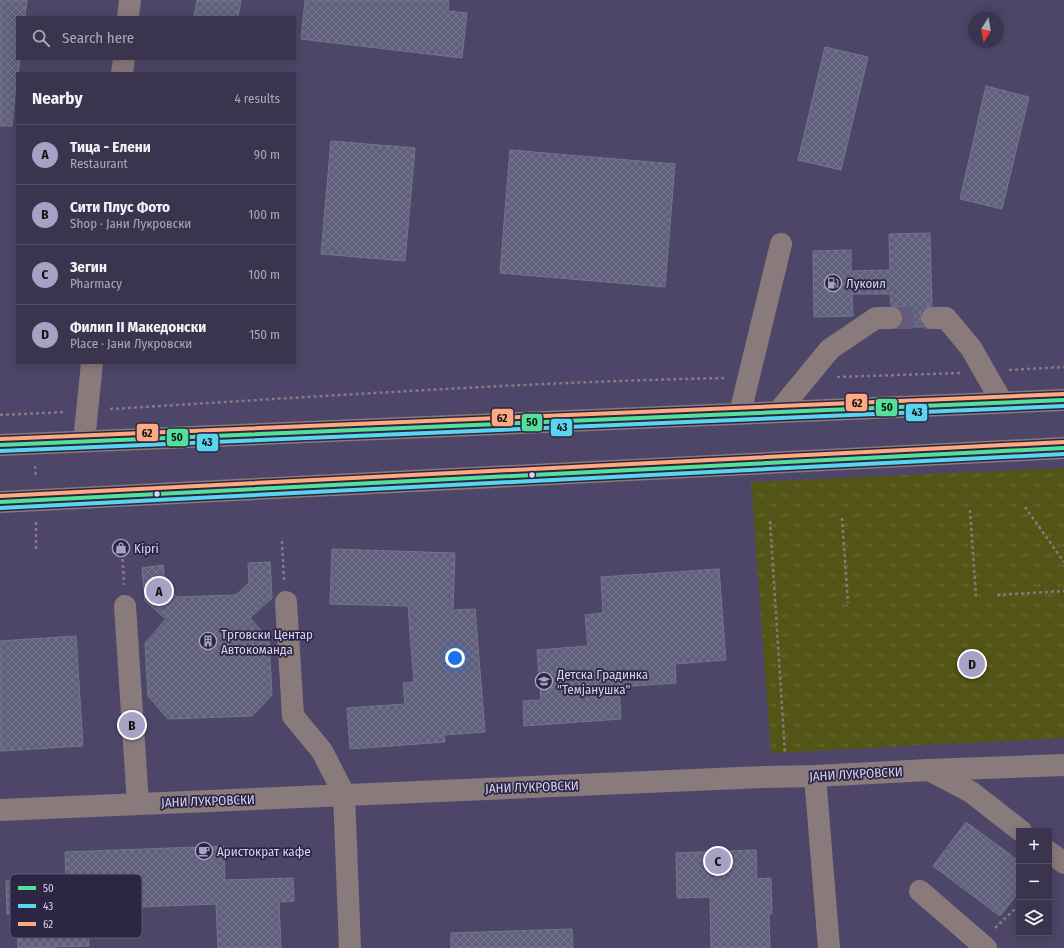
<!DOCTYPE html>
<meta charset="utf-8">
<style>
:root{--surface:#3a344e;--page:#413c55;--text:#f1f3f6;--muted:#abaab6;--line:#544f66;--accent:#a7a1c5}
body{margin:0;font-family:"Fira Sans Condensed",sans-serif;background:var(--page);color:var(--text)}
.controls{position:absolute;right:12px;bottom:12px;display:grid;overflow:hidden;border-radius:0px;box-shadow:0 2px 10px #0003}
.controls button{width:36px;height:36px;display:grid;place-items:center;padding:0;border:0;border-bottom:1px solid var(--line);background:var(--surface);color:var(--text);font:20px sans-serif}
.compass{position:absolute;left:968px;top:12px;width:36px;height:36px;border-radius:50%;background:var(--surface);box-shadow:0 2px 10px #0003;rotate:191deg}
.you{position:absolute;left:455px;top:658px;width:14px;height:14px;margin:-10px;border:3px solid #fff;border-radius:50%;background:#1a73e8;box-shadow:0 0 0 6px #1a73e833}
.badge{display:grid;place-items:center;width:26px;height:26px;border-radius:50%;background:var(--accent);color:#111;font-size:13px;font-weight:700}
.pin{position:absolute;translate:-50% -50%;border:2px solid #fff;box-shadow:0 1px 4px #0006}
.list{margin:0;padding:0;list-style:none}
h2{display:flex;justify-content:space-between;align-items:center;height:52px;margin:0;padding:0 16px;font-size:17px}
h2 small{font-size:13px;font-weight:400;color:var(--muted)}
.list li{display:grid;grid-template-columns:26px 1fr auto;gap:12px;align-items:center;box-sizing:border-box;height:60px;padding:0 16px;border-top:1px solid var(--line)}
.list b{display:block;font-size:15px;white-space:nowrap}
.list p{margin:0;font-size:13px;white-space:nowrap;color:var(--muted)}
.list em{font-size:13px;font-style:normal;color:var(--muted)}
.icon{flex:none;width:22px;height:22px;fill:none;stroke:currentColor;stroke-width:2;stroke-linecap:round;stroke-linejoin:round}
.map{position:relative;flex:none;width:1064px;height:948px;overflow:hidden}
.search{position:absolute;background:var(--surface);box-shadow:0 2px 10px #0003;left:16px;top:16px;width:280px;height:44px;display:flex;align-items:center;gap:10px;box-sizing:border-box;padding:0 14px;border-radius:0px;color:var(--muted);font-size:15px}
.panel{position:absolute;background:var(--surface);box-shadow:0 2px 10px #0003;left:16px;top:72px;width:280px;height:292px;border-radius:0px}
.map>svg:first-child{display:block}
.grass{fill:url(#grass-tufts)}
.building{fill:url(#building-cross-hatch);stroke:#747491}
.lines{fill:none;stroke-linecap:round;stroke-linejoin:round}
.minor-tunnel{stroke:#635b7d;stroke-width:22;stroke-dasharray:22 11;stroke-linecap:butt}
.path{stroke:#857a7f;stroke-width:2.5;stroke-dasharray:3 3;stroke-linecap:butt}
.minor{stroke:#897a7c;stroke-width:22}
.bus-1-casing{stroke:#2c2642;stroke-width:7}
.bus-2-casing{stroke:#2c2642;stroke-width:7}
.bus-3-casing{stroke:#2c2642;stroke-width:7}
.bus-1{stroke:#53e098;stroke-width:4}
.bus-2{stroke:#5ad5f0;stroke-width:4}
.bus-3{stroke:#ffa980;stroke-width:4}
.bus-dot{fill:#d7d2f7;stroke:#2c2642;stroke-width:1.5}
.labels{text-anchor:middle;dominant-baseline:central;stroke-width:3.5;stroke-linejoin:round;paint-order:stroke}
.poi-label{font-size:13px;fill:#d7d2f7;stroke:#2c2642;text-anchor:start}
.street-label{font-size:13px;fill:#d7d2f7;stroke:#2c2642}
.key{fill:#2c2642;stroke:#5f5a78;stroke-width:1}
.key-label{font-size:11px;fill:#d7d2f7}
.line-badge{stroke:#2c2642;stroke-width:1.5}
.pale-badge-label{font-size:11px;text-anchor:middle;font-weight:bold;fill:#111}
</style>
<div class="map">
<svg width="1064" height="948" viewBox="0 0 1064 948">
<defs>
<pattern id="grass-tufts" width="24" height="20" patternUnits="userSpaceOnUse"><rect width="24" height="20" fill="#535517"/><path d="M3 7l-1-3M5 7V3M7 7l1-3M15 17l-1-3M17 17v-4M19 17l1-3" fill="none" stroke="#6b6d3a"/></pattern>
<pattern id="building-cross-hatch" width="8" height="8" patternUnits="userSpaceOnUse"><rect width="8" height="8" fill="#61607c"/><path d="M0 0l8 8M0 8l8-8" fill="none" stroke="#77768f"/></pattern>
</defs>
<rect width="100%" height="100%" fill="#4e4668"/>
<path class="grass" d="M 1064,468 L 1064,738 L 771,753 L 751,482 Z"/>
<path class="building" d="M 0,0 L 27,0 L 25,17 L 17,17 L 17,59 L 20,59 L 18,73 L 17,73 L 12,126 L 0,126 Z
M 197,0 L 241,0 L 238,17 L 194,17 Z
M 305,0 L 449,0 L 448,11 L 467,13 L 462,58 L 301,39 Z
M 825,47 L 868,57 L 841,170 L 798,160 Z
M 986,86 L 1029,97 L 1002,209 L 960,199 Z
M 331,141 L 415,148 L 405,261 L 321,254 Z
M 510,150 L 675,164 L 665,287 L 500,273 Z
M 930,233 L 932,306 L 925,307 L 921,312 L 920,318 L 921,324 L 924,327 L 899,327 L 902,324 L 903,318 L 902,312 L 898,307 L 891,306 L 890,294 L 852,294 L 853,316 L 814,317 L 813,251 L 851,250 L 851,271 L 890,270 L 889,234 Z
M 332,549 L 455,553 L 453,610 L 475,609 L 485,732 L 444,735 L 445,742 L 350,749 L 347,708 L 405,704 L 403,683 L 414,682 L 408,606 L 330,604 Z
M 270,562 L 272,598 L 250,618 L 269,639 L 272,695 L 252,716 L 168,719 L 148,696 L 145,643 L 166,619 L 145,601 L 142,568 L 163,565 L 165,585 L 177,597 L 236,595 L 249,583 L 248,563 Z
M 719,569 L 726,660 L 675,664 L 676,683 L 619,687 L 621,719 L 524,726 L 523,701 L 541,700 L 537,650 L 588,646 L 585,615 L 603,613 L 601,577 Z
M 76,636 L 83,746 L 0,751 L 0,641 Z
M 966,822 L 1019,861 L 1019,892 L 1000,916 L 933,866 Z
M 224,846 L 225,880 L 293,878 L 294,901 L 279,902 L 281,948 L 218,948 L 216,904 L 87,909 L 89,946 L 18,948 L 17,914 L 7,914 L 6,881 L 66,879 L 65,852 Z
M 756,850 L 757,879 L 771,878 L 772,914 L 769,914 L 770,948 L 711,948 L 710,897 L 677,898 L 676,853 Z
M 572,929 L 573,948 L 451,948 L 451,933 Z"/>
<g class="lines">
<path class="minor-tunnel" d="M 891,318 L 932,318"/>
<path class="path" d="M 1009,370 L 1064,367
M 837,377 L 960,373
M 110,409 C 315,397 520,382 726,378
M 0,415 L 65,412
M 35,466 L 36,477
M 1025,507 L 1064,562
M 970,510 L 976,596
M 842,518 L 848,603
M 770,521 L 785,754
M 36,522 L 36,551
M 282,541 L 284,580
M 122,547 L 124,585
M 997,595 L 1064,591
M 995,928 L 1019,905"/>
<path class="minor" d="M 128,17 L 130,0
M 122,73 L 124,59
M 932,318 L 946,318 L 971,348 L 1002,402
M 779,411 L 830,349 L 876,318 L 891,318
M 740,413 L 781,244
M 84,441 L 92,363
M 0,445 L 1064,400
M 0,502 L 1064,448
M 286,602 L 293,716 L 322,751 L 344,794 L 350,948
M 125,606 L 138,804
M 929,770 L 971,792 L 1021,831
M 815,776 L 829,948
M 0,810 C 254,798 509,787 764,777 L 815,776 L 928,770 L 1064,765
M 1049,852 L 1064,863
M 920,891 L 986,948"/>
<defs>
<path id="bus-1" d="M 0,445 L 1064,400
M 0,502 L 1064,448"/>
<path id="bus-2" d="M 0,451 L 1064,406
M 0,508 L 1064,454"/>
<path id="bus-3" d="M 0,439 L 1064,394
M 0,496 L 1064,442"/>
</defs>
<use href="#bus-1" class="bus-1-casing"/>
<use href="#bus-2" class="bus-2-casing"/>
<use href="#bus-3" class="bus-3-casing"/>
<use href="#bus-1" class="bus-1"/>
<use href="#bus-2" class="bus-2"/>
<use href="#bus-3" class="bus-3"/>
</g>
<defs>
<symbol id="fuel-ring" viewBox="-11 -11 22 22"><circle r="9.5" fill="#2c2642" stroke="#a7a1c5" stroke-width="1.5"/><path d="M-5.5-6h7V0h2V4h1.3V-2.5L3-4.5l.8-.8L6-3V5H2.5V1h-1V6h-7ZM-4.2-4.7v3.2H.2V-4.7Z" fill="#a7a1c5"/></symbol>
<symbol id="shop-ring" viewBox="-11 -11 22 22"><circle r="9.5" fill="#2c2642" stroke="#a7a1c5" stroke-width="1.5"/><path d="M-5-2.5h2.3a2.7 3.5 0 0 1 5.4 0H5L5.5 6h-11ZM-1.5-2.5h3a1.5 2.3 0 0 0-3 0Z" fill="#a7a1c5"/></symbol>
<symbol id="building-ring" viewBox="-11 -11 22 22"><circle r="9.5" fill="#2c2642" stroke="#a7a1c5" stroke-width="1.5"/><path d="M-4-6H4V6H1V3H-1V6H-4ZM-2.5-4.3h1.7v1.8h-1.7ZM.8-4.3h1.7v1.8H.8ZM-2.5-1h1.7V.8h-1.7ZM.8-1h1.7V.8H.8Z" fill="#a7a1c5"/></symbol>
<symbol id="school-ring" viewBox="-11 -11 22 22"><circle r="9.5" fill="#2c2642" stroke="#a7a1c5" stroke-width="1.5"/><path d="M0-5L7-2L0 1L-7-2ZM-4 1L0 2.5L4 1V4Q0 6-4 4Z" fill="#a7a1c5"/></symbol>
<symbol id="cafe-ring" viewBox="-11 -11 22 22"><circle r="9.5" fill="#2c2642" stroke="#a7a1c5" stroke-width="1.5"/><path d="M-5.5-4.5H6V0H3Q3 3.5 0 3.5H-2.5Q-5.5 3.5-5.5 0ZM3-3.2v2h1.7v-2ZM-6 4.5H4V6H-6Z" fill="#a7a1c5"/></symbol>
</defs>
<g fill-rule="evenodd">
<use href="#fuel-ring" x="823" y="273" width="20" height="20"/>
<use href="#shop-ring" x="111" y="538" width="20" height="20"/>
<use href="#building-ring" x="198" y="631" width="20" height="20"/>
<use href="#school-ring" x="534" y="671" width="20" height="20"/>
<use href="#cafe-ring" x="194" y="841" width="20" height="20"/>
</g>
<g class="bus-dot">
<circle cx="532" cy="475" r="3.5"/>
<circle cx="157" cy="494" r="3.5"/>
</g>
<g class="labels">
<g class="poi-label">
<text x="846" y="283">Лукоил</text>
<text x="134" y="548">Kipri</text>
<text x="221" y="634">Трговски Центар<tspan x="221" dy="15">Автокоманда</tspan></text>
<text x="557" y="674">Детска Градинка<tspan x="557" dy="15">"Темјанушка"</tspan></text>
<text x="217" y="851">Аристократ кафе</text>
</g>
<g class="street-label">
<text transform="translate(856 774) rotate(-3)">ЈАНИ ЛУКРОВСКИ</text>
<text transform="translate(532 787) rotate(-2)">ЈАНИ ЛУКРОВСКИ</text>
<text transform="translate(208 801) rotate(-2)">ЈАНИ ЛУКРОВСКИ</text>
</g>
</g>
<rect x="10" y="874" width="132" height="64" rx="6" class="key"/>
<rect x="18" y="886" width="18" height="4" fill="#53e098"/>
<rect x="18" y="904" width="18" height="4" fill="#5ad5f0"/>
<rect x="18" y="922" width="18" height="4" fill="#ffa980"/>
<g class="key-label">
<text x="43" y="892">50</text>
<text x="43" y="910">43</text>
<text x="43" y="928">62</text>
</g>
<g class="line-badge">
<rect x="845" y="393" width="23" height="19" rx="4" fill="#ffa980"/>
<rect x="875" y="398" width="23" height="19" rx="4" fill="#53e098"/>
<rect x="905" y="403" width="23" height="19" rx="4" fill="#5ad5f0"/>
<rect x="491" y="408" width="23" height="19" rx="4" fill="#ffa980"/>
<rect x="521" y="413" width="22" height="19" rx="4" fill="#53e098"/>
<rect x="550" y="418" width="23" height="19" rx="4" fill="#5ad5f0"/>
<rect x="136" y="423" width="23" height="19" rx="4" fill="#ffa980"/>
<rect x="166" y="428" width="23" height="19" rx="4" fill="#53e098"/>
<rect x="196" y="433" width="23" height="19" rx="4" fill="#5ad5f0"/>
</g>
<g class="pale-badge-label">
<text x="857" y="407">62</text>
<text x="887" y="411">50</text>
<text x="917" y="416">43</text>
<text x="502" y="422">62</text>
<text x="532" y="426">50</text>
<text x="562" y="431">43</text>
<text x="147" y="437">62</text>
<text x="177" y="441">50</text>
<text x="207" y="446">43</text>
</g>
</svg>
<div class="controls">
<button>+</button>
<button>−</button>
<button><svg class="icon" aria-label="layers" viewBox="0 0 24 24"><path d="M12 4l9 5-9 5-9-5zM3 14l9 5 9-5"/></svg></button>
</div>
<svg class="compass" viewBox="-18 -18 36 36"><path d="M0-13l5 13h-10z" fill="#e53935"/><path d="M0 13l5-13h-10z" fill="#abaab6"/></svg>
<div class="you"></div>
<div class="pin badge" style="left:159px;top:591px">A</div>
<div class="pin badge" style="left:132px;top:725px">B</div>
<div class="pin badge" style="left:718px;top:861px">C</div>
<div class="pin badge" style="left:972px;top:664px">D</div>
<div class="search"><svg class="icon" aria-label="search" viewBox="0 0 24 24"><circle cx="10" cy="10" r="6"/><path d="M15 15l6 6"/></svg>Search here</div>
<section class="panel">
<h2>Nearby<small>4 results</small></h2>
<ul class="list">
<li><span class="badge">A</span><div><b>Тица - Елени</b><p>Restaurant</p></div><em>90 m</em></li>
<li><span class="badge">B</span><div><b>Сити Плус Фото</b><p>Shop · Јани Лукровски</p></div><em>100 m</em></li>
<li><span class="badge">C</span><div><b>Зегин</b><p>Pharmacy</p></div><em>100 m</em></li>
<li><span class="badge">D</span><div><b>Филип II Македонски</b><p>Place · Јани Лукровски</p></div><em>150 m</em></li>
</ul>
</section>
</div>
